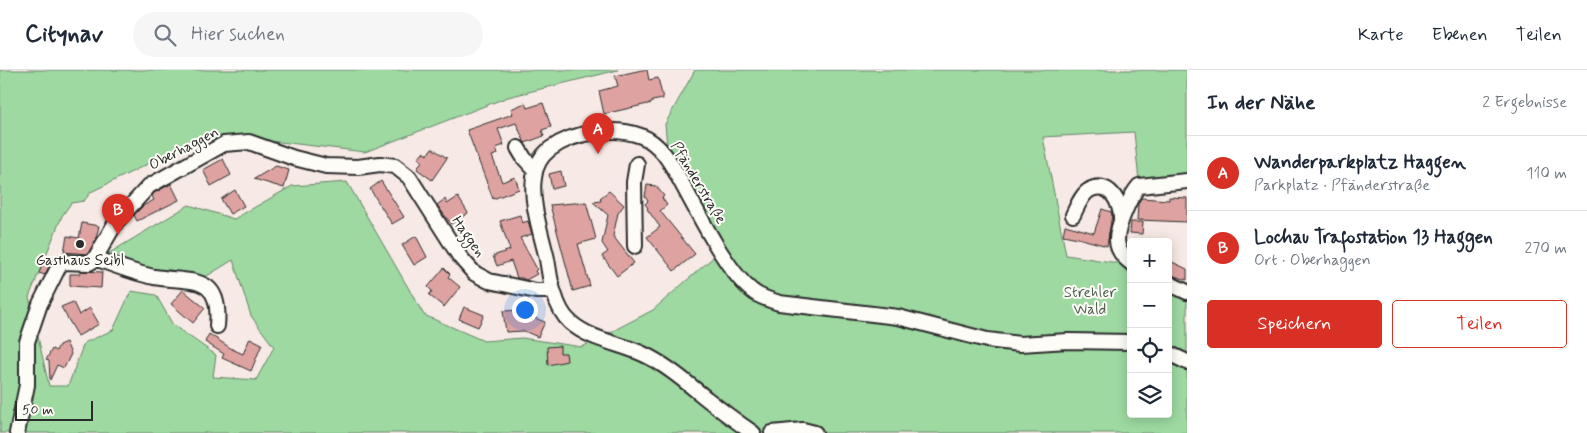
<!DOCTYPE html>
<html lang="de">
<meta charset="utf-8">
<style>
:root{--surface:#fff;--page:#f6f6f7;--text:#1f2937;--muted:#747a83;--line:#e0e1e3;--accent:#d93025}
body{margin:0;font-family:Mynerve,sans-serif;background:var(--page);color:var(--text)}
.controls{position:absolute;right:15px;bottom:15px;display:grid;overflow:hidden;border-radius:5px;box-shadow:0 2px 12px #0003}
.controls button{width:45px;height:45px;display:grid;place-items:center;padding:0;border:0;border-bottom:1px solid var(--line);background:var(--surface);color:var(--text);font:25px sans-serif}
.scale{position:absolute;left:15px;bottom:12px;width:78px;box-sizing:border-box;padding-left:5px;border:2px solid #2b2b2b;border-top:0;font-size:14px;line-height:18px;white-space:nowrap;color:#2b2b2b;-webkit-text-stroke:4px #fdfcf7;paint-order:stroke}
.you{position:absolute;left:524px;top:239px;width:18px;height:18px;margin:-12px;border:4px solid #fff;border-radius:50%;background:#1a73e8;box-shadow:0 0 0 8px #1a73e833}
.badge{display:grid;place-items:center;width:32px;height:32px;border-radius:50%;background:var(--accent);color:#fff;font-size:16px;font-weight:700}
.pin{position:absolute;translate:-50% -41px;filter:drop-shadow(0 1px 2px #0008)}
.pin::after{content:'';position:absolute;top:26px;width:18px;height:15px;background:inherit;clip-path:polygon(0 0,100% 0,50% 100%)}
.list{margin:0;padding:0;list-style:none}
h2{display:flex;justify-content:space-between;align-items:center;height:65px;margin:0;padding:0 20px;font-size:21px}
h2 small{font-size:16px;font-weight:400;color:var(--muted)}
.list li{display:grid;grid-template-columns:32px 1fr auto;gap:15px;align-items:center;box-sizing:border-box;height:75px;padding:0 20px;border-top:1px solid var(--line)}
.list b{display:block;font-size:19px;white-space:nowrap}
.list p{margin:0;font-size:16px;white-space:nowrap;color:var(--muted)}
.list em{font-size:16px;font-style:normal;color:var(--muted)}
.actions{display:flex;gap:10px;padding:15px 20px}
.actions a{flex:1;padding:11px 0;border:1px solid var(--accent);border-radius:5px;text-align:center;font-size:18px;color:var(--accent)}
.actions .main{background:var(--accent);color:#fff}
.icon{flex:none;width:28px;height:28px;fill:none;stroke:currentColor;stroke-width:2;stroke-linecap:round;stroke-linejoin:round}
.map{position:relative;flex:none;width:1187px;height:363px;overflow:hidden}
header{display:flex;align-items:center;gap:30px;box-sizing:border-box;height:70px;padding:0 25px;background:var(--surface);border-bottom:1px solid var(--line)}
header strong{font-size:24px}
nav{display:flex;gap:28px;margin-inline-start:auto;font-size:18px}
.search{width:350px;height:45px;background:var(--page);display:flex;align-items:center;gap:12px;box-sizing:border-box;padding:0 18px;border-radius:28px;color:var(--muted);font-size:19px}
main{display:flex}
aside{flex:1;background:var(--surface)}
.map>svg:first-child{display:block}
.green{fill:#9dd9a1;stroke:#648266}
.building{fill:#dea3a1;stroke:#2b2b2b}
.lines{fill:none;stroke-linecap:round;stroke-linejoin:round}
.minor-casing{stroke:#2b2b2b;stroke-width:18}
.minor{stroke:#fdfcf7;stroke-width:14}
.poi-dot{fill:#2b2b2b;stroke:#fdfcf7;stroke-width:2}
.labels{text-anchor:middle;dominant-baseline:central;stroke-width:4;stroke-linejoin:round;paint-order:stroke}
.street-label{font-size:15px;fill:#2b2b2b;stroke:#fdfcf7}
.poi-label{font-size:15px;fill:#2b2b2b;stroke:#fdfcf7}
.park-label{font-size:15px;fill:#4d5f4e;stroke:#fdfcf7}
</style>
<header>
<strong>Citynav</strong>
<div class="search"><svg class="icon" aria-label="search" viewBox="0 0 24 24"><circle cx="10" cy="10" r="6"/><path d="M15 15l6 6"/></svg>Hier suchen</div>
<nav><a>Karte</a><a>Ebenen</a><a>Teilen</a></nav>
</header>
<main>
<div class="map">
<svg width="1187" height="363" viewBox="0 0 1187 363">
<rect width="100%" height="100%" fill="#f7eae6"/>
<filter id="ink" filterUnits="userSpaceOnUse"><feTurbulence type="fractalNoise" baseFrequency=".02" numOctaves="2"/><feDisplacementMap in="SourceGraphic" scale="10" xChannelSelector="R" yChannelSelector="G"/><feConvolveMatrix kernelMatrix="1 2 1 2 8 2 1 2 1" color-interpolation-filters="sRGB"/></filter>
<g filter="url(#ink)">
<path class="green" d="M 0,0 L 618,0 L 508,27 L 365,82 L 280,72 L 196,70 L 91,122 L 84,131 L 71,133 L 62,146 L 29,227 L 49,316 L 68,316 L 84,273 L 113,260 L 131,221 L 156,225 L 173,255 L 216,285 L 213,307 L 256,310 L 274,277 L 251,246 L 233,190 L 202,209 L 146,201 L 106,185 L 189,135 L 234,149 L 292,116 L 347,112 L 424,245 L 484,271 L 522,268 L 582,277 L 653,240 L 717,184 L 749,226 L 1022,270 L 780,228 L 752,215 L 725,176 L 667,76 L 665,54 L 695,0 L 1187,0 L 1187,109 L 1139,111 L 1134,62 L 1043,67 L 1066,185 L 1131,195 L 1131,344 L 1168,344 L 1168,213 L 1187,222 L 1187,363 L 0,363 Z"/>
<path class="building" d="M 642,0 L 647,0 L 649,10 L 658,8 L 663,29 L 652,31 L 652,33 L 604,44 L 599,21 L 618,16 L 615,6 Z
M 525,33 L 527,38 L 543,33 L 551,57 L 542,60 L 544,66 L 525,73 L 516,53 L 498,59 L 504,75 L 496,78 L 498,84 L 492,86 L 502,112 L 515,107 L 519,119 L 493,129 L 467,60 L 513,44 L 511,39 Z
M 432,78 L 447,88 L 432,110 L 417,99 L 422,91 L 418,88 L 423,82 L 427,85 Z
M 223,89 L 231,105 L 211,116 L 203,100 Z
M 276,96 L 289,100 L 284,118 L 254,109 Z
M 561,101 L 564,116 L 552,119 L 549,104 Z
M 381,111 L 404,147 L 392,154 L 370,119 Z
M 171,114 L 179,130 L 137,151 L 134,145 L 143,136 L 154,130 L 152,126 L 154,123 Z
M 647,115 L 656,116 L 664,126 L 662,128 L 667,135 L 660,141 L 695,184 L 674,201 L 647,167 L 660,157 L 647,139 L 648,138 L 645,134 L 648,131 L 645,127 Z
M 235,120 L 244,136 L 230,144 L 221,129 Z
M 609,121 L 624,135 L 618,143 L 613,166 L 634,193 L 617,206 L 602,186 L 608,182 L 602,173 L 608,145 L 593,132 L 601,131 L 600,128 Z
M 458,127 L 468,143 L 451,154 L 437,135 L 445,129 L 447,134 Z
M 1169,127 L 1187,128 L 1187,152 L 1137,150 L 1138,134 L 1141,128 L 1169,130 Z
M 586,132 L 596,169 L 578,174 L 590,216 L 573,221 L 550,135 Z
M 1102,139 L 1111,142 L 1112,145 L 1107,176 L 1078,168 L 1063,165 L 1065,155 L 1094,163 Z
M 520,145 L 522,153 L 528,151 L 532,164 L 520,168 L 537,199 L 535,201 L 537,204 L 526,210 L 522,208 L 517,208 L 511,191 L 497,196 L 493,186 L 510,180 L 500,151 Z
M 1131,152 L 1143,152 L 1142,164 L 1130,163 Z
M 82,153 L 99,156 L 96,169 L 88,184 L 64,182 L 67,166 L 79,168 Z
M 416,166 L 427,187 L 414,195 L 402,175 Z
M 1168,190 L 1187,199 L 1187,210 L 1168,204 Z
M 44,191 L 50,194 L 45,205 L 39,203 Z
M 444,198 L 450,204 L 448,207 L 460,217 L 444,237 L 429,225 L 432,221 L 428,217 Z
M 80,201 L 102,202 L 101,218 L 70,216 L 70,204 L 80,204 Z
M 183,220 L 205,238 L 193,253 L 171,234 Z
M 73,232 L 79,245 L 90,238 L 99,254 L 78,266 L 61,237 Z
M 464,237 L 484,245 L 478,257 L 459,249 Z
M 522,240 L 522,243 L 545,252 L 538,267 L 524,261 L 506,262 L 503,241 Z
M 209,264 L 232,279 L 243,284 L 250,268 L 262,274 L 251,301 L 222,288 L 224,284 L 205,272 Z
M 66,272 L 71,284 L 64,298 L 57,295 L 50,310 L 49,291 L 46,290 L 52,279 L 56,281 L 59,275 Z
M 560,276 L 560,283 L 566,283 L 567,291 L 548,295 L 547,277 Z"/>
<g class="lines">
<defs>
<path id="minor" d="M 518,78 L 524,88 L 535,100
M 1073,145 C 1077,137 1081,126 1088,121 C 1108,108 1122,133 1121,150
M 635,176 L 634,112 L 637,94
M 95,188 C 114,195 134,203 154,207 C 191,213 222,203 217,256
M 1131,193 C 1123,187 1117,180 1117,170 C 1117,156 1130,126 1139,116 L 1187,111
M 1168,213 L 1187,222
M 1168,283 L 1187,292
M 17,363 L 27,315 L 27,272 L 40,234 L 59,196 L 63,192 L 89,193 L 94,190 L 116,152 L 149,116 L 224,74 L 249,72 L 294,88 L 326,96 L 358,97 L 380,94 L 395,96 L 409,107 L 460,187 L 474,203 L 489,211 L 508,215 L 536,221 L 553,221
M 753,363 C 737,352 722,341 707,329 C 687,313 667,295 643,284 C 619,273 590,270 570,252 C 562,245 557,233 554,223 C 550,212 549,200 547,189 C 542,166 530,132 534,108 C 535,97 541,86 550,79 C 573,62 613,56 641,66 C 660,73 671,93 680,110 C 697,140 727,204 755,223 C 762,228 771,230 779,233 L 898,247 L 987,270 L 1020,274 L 1068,271 L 1131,272
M 772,363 L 803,360 L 815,363"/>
</defs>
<use href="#minor" class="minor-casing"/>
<use href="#minor" class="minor"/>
</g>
</g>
<circle class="poi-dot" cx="80" cy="174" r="5"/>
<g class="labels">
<g class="street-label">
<text transform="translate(184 79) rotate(-28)">Oberhaggen</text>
<text transform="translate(698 113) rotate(59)">Pfänderstraße</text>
<text transform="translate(468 167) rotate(55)">Haggen</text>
</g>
<g class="poi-label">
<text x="80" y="191">Gasthaus Seibl</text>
</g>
<g class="park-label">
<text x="1090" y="223">Strehler<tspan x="1090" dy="17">Wald</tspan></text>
</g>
</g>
</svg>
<div class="controls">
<button>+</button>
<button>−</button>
<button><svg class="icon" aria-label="locate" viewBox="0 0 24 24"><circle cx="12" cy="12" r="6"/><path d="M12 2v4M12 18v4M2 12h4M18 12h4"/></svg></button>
<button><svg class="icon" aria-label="layers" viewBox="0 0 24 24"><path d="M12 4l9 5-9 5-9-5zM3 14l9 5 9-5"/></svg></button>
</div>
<div class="scale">50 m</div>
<div class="you"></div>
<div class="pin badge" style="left:598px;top:84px">A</div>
<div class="pin badge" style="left:118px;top:165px">B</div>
</div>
<aside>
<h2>In der Nähe<small>2 Ergebnisse</small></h2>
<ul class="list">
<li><span class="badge">A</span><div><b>Wanderparkplatz Haggen</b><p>Parkplatz · Pfänderstraße</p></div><em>110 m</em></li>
<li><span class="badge">B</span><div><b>Lochau Trafostation 13 Haggen</b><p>Ort · Oberhaggen</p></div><em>270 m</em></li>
</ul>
<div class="actions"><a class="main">Speichern</a><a>Teilen</a></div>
</aside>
</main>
